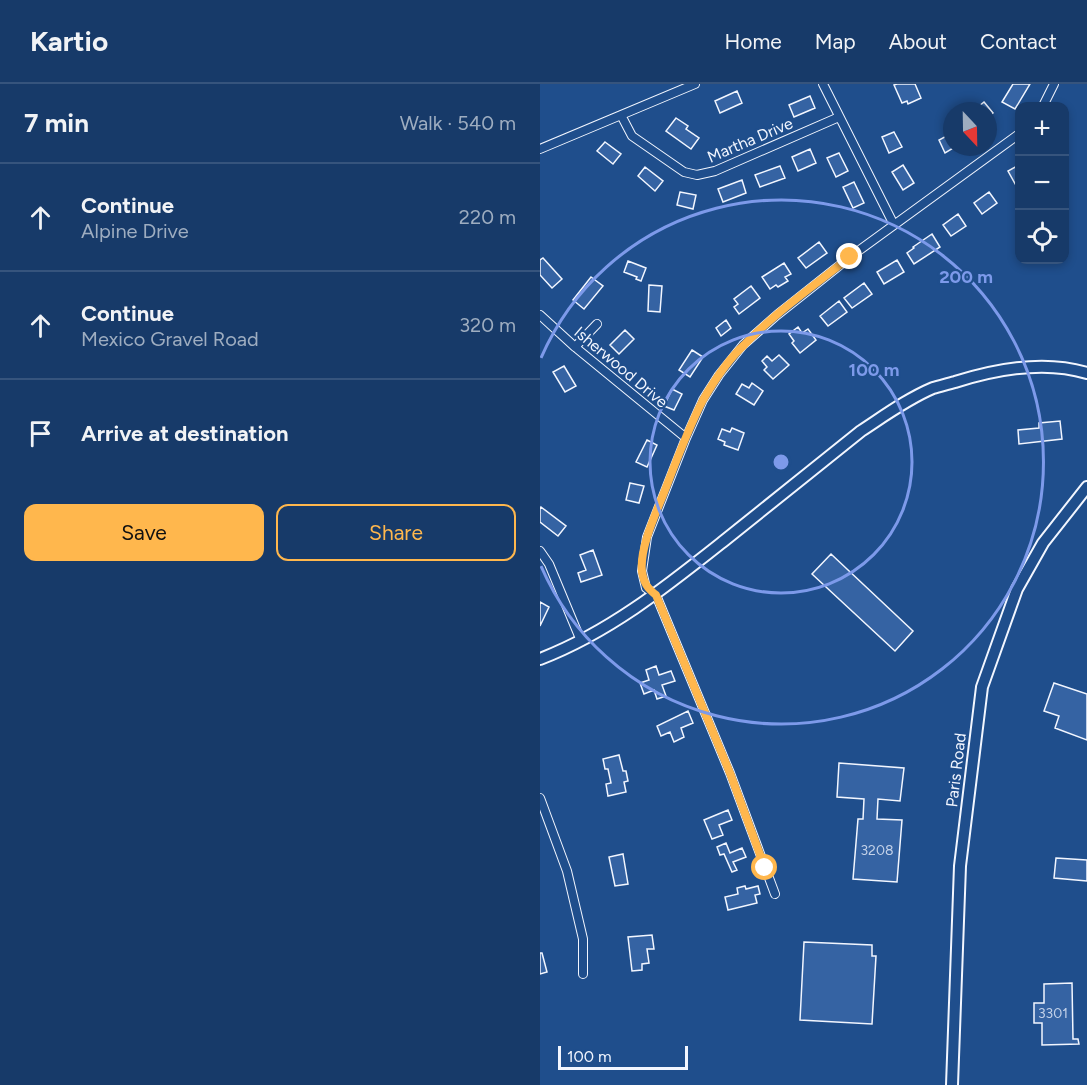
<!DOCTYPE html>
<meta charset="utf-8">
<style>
:root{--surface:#173a69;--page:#20416f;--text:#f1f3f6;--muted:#9eadc0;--line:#36547d;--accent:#ffb74d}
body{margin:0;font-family:Figtree,sans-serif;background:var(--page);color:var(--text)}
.controls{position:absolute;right:18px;top:18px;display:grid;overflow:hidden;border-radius:12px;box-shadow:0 3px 9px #0003}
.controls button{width:54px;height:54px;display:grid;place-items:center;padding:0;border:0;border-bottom:2px solid var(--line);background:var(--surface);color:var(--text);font:30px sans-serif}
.compass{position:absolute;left:403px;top:18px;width:54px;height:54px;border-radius:50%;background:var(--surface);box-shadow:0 3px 9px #0003;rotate:158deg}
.scale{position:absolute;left:18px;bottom:15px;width:130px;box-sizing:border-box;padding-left:6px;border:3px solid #f2f6ff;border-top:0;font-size:16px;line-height:21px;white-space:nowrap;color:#f2f6ff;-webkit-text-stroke:4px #1f4e8c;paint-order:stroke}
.stop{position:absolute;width:18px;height:18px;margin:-14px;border:4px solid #ffb74d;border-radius:50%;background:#fff}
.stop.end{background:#ffb74d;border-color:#fff;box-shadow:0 2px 6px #0008}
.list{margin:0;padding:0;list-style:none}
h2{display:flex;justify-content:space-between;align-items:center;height:78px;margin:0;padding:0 24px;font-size:26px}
h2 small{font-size:20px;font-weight:400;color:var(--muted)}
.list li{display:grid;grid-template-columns:39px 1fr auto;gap:18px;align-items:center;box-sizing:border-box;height:108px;padding:0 24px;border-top:2px solid var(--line)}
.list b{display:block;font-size:22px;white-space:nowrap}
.list p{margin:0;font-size:20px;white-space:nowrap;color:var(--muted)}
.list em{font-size:20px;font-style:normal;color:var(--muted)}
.actions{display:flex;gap:12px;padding:18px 24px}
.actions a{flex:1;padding:14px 0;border:2px solid var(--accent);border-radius:12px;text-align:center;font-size:21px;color:var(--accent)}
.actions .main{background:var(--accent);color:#111}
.icon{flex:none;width:33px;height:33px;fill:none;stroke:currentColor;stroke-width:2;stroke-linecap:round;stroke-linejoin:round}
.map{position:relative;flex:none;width:547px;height:1001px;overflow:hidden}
header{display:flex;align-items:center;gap:36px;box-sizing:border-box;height:84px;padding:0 30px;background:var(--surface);border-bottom:2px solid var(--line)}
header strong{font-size:28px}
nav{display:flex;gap:33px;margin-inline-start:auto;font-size:21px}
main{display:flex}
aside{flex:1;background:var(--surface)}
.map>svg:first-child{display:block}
.building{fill:#3563a3;stroke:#f2f6ff;stroke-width:1.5}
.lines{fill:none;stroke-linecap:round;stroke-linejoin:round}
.street-casing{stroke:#f2f6ff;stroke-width:10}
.secondary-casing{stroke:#f2f6ff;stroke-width:14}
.street{stroke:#1f4e8c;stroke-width:8}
.secondary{stroke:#1f4e8c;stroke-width:10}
.route{stroke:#ffb74d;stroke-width:8}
.ring{fill:none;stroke:#7d9aea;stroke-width:3}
.labels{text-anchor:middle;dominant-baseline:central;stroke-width:4.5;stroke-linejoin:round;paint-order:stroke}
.number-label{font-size:14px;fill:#c3d1e8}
.street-label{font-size:16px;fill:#f2f6ff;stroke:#1f4e8c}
.centre{fill:#7d9aea;stroke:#1f4e8c;stroke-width:3}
.ring-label{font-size:18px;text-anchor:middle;font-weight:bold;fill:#7d9aea;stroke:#1f4e8c;stroke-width:4.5;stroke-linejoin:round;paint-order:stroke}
</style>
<header>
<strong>Kartio</strong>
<nav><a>Home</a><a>Map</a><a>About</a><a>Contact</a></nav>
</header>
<main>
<aside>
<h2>7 min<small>Walk · 540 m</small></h2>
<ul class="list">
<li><svg class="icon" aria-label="ahead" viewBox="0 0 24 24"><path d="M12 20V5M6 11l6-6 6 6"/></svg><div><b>Continue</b><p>Alpine Drive</p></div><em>220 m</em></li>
<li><svg class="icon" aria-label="ahead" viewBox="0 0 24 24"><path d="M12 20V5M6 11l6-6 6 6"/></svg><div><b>Continue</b><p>Mexico Gravel Road</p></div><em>320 m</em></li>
<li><svg class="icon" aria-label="arrive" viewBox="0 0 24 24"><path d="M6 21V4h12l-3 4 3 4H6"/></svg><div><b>Arrive at destination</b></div></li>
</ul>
<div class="actions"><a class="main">Save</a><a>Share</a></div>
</aside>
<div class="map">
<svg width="547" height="1001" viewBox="0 0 547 1001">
<rect width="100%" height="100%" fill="#1f4e8c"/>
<path class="building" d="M 357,0 L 375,0 L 381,14 L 368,20 L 367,17 L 362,19 L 354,1 Z
M 473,0 L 490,0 L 475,25 L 462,18 Z
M 197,7 L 202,19 L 180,29 L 175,17 Z
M 270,12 L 275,24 L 254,33 L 249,21 Z
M 444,18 L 453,29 L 448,33 L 448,27 L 433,27 Z
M 136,34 L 148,42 L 146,45 L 159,54 L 151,65 L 126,47 Z
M 354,48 L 362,63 L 349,69 L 342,53 Z
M 412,49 L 412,63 L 415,63 L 405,69 L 399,56 Z
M 65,58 L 81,70 L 73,80 L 57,67 Z
M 270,65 L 276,79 L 258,87 L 252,73 Z
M 299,69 L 308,87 L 296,93 L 287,74 Z
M 363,81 L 374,99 L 363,106 L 352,88 Z
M 240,82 L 245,94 L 220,103 L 215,91 Z
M 477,82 L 479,86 L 479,105 L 478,105 L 468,87 Z
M 105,83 L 123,97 L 115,107 L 98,92 Z
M 202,96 L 206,109 L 183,118 L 178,105 Z
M 314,98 L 324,119 L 313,124 L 303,103 Z
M 140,108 L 156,111 L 153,125 L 137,121 Z
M 449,108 L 457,119 L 442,130 L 434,119 Z
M 418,130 L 426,142 L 411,152 L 403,141 Z
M 392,150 L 400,163 L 374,180 L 367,169 L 374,164 L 373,163 Z
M 279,158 L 287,169 L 266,184 L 258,174 Z
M 3,174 L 22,195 L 12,204 L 0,191 L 0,176 Z
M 357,176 L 364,188 L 344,200 L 337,188 Z
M 88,177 L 106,184 L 101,197 L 96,195 L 97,193 L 84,188 Z
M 244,179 L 251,190 L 245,193 L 248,197 L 238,203 L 236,201 L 230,205 L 222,193 Z
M 51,193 L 63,202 L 44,225 L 33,216 Z
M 324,199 L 332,210 L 312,224 L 304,214 Z
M 109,201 L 122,202 L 120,228 L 108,227 Z
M 211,202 L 220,214 L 199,230 L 194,223 L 198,220 L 194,215 Z
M 299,217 L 307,228 L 288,242 L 280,232 Z
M 186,236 L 191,244 L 181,252 L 176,244 Z
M 258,243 L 262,249 L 268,245 L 276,256 L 260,269 L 252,259 L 254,257 L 249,250 Z
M 85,246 L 94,255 L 79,270 L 70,261 Z
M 152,266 L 163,273 L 150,293 L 139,286 Z
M 239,271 L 249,281 L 233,295 L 224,286 L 227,283 L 222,277 L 227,272 L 232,277 Z
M 24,282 L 36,302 L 25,308 L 13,288 Z
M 212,299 L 223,307 L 214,321 L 196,310 L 202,300 L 209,304 Z
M 132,305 L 142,310 L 134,326 L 124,322 Z
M 520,337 L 522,355 L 479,360 L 478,346 L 499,344 L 499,339 Z
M 192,344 L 204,349 L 198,366 L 184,361 L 185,358 L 178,355 L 182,345 L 190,348 Z
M 107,356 L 117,361 L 107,383 L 96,378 Z
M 90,399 L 104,402 L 99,419 L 86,416 Z
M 1,423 L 26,442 L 18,452 L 0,438 L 0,425 Z
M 53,466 L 62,491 L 41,498 L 38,489 L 46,486 L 40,471 Z
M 291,470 L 373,547 L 355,567 L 272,490 Z
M 0,518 L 9,523 L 0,542 Z
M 116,582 L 119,591 L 131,587 L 135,597 L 122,601 L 126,612 L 117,615 L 114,606 L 104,610 L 100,599 L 109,596 L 106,586 Z
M 514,599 L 547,610 L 547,656 L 515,644 L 519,632 L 504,627 Z
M 148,627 L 153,639 L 141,644 L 144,653 L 134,658 L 130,648 L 121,652 L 117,642 Z
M 79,671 L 83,687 L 86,687 L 88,697 L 84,698 L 86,708 L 68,712 L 66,700 L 71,699 L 68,685 L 65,685 L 63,675 Z
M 299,679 L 364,684 L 360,717 L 338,715 L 337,735 L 362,736 L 357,798 L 313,795 L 318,735 L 323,735 L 324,715 L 297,713 Z
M 188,726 L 192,736 L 179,741 L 183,751 L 172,755 L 164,736 Z
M 186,759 L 190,769 L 202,764 L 206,773 L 193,778 L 197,786 L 192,788 L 184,770 L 180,771 L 177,763 Z
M 83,770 L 88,800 L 75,802 L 69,773 Z
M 516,774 L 547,776 L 547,797 L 514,794 Z
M 205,802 L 206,805 L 218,802 L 220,810 L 215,811 L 217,819 L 188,826 L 185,813 L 198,810 L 197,804 Z
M 112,851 L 114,865 L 107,865 L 109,879 L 102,880 L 102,886 L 92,887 L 88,853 Z
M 264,858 L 332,861 L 332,872 L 336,872 L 332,940 L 260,936 Z
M 0,869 L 2,869 L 7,888 L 0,890 Z
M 532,899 L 533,955 L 538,955 L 539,960 L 502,961 L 502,939 L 494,939 L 494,919 L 504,919 L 504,900 Z"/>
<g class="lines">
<defs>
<path id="street" d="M 283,0 L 354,141
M 503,22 L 514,0
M 81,31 L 92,52 L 144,88 L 157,91 L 175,87 L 299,33
M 0,65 L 155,0
M 0,231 L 35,263 L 146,354
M 35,263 L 57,240
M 0,467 L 9,480 L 41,557
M 0,714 L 27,787 L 43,855 L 43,890
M 235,810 L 190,689 L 116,511 L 106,504 L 102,487 L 107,453 L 146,354 L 163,316 L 179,291 L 203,261 L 237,231 L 310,173 L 479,50"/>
<path id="secondary" d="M 0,575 C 70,548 127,502 185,456 C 230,420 276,383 321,347 C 344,332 367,315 393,304 C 400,302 408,300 415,298 C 456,285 505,276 547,289
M 412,1001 L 420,782 L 442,603 L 477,505 L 503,459 L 547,403"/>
</defs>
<use href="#street" class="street-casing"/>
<use href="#secondary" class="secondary-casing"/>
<use href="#street" class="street"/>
<use href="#secondary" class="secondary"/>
</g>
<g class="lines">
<path class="route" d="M 225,784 L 190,689 L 116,511 C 107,504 104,499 102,488 C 99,463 118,425 127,401 C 138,372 149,343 163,316 C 174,297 188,276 204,261 C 236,228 275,201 310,173"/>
</g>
<g class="ring">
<circle cx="241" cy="378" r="131"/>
<path d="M1 274A262 262 0 1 1 1 482"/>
</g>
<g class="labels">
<g class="number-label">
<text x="337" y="766">3208</text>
<text x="513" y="929">3301</text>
</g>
<g class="street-label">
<text transform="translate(210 56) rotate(-23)">Martha Drive</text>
<text transform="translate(81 283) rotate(40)">Isherwood Drive</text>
<text transform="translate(416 686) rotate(-83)">Paris Road</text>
</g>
</g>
<circle cx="241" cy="378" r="9" class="centre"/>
<g class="ring-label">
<text x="426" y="199">200 m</text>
<text x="334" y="292">100 m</text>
</g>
</svg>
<div class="controls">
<button>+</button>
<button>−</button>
<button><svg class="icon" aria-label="locate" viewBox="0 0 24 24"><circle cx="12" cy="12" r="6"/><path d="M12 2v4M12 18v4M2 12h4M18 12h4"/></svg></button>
</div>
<svg class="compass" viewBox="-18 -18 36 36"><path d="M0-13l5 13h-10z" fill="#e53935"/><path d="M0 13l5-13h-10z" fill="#9eadc0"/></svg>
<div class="scale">100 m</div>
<div class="stop" style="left:225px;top:784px"></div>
<div class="stop end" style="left:310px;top:173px"></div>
</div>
</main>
